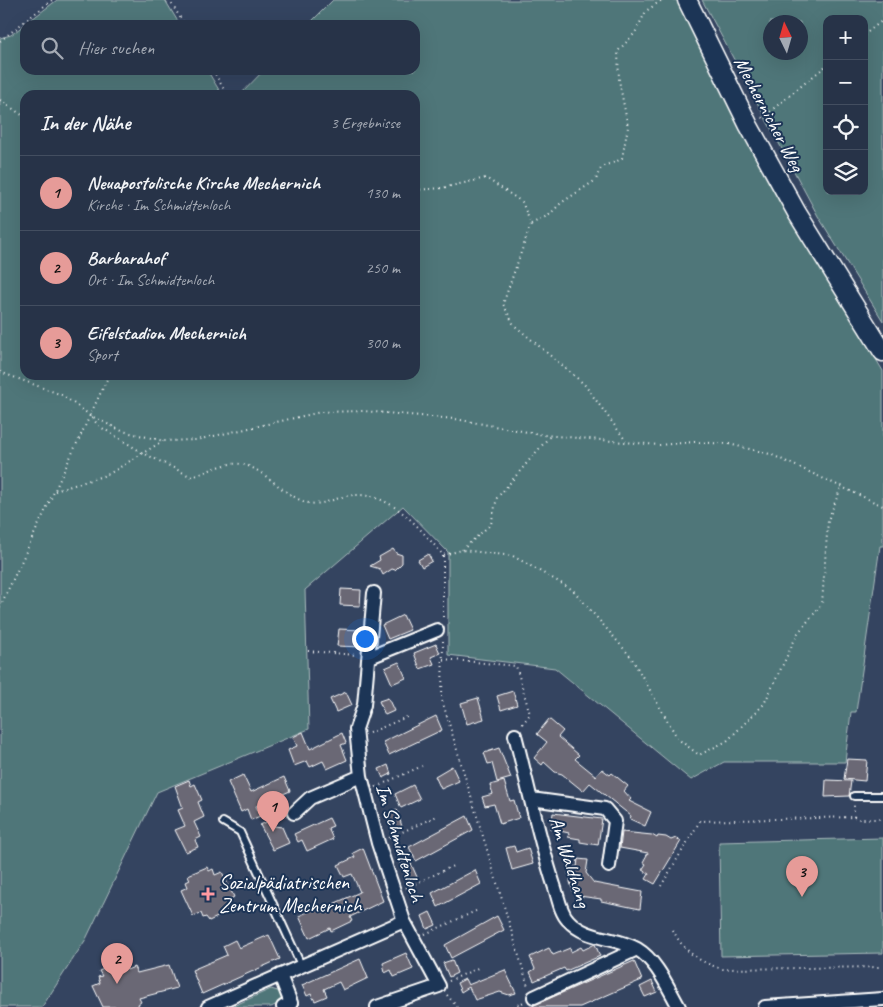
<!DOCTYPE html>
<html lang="de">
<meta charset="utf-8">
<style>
:root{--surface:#273348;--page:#333f52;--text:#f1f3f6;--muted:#a4aab4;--line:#434e60;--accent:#e69b98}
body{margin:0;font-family:Caveat,sans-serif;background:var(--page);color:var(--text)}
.controls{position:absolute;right:15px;top:15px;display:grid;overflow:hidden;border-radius:10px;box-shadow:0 5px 20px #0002}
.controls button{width:45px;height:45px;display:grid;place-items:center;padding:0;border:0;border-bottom:1px solid var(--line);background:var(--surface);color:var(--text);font:25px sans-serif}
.compass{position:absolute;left:763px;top:15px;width:45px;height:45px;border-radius:50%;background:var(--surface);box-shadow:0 5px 20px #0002;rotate:355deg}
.you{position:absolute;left:364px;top:638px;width:18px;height:18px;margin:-12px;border:4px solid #fff;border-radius:50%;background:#1a73e8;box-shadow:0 0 0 8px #1a73e833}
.badge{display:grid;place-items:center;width:32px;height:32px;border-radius:50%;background:var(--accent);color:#111;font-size:16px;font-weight:700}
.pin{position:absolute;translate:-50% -41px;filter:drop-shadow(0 1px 2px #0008)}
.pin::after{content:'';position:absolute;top:26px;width:18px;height:15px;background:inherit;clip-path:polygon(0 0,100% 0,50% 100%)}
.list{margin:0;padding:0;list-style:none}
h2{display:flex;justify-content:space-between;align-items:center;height:65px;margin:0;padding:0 20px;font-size:21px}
h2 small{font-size:16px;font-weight:400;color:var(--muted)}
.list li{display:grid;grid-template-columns:32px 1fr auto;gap:15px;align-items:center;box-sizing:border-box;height:75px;padding:0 20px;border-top:1px solid var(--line)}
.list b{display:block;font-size:19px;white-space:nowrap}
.list p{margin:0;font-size:16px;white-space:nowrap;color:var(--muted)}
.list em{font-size:16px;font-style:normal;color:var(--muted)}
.icon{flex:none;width:28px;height:28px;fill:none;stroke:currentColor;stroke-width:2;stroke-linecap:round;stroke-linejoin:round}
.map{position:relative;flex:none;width:883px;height:1007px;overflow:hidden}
.search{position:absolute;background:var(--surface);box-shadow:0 5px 20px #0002;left:20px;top:20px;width:400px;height:55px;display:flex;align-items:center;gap:12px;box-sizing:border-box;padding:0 18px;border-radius:15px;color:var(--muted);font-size:19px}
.panel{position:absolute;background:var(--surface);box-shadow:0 5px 20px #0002;left:20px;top:90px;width:400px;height:290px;border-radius:15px}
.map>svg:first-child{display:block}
.green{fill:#507679;stroke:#a8babc;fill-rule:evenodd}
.building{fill:#6b6775;stroke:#fff}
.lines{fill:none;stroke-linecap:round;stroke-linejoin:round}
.lane-casing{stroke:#fff;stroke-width:10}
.street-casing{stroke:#fff;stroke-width:16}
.secondary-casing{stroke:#fff;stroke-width:21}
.path{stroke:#fff;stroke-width:2;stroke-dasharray:1 4;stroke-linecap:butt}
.lane{stroke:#1d3557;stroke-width:6}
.street{stroke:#1d3557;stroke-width:12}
.secondary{stroke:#1d3557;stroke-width:18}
.poi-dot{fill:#ff9aa2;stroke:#1d3557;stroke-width:2}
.labels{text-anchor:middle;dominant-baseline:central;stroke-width:4;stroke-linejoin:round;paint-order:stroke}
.street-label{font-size:20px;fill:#fff;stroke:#1d3557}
.poi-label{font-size:20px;fill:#fff;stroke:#1d3557;text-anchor:start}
</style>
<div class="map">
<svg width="883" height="1007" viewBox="0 0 883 1007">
<rect width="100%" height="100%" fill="#344460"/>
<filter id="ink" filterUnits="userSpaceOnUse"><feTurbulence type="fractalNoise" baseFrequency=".02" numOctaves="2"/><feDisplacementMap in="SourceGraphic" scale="10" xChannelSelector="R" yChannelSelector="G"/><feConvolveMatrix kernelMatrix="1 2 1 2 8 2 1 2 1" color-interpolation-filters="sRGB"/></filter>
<g filter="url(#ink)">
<path class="green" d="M 57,0 L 165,0 L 180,25 L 25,25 L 25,70 L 207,70 L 222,95 L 25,95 L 25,375 L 415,375 L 415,95 L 240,95 L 264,70 L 415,70 L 415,25 L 308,25 L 333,0 L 677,0 L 757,160 L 883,371 L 883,546 L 880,546 L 856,712 L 851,712 L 845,762 L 724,762 L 691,780 L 555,668 L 448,655 L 448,552 L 403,506 L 305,590 L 309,729 L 157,792 L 86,939 L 42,1007 L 0,1007 L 0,38 L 11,35 Z
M 702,0 L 883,0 L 883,321 L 818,216 ZM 827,19 L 864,19 L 864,191 L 827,191 ZM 770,22 L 800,22 L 800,52 L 770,52 Z
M 883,838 L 883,953 L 721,956 L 719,842 Z
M 271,989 L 281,992 L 284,1001 L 271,1007 L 231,1007 Z"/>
<path class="building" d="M 393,549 L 396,553 L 402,555 L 402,563 L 395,570 L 392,569 L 383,575 L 380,569 L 370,566 L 380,560 L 379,557 Z
M 428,554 L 432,561 L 422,567 L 418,560 Z
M 341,589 L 361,590 L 360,606 L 340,605 Z
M 403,615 L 410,630 L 388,639 L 382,625 Z
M 339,629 L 362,630 L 361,647 L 337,646 Z
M 436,644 L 440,653 L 431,657 L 434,664 L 420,669 L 414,653 Z
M 399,662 L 406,678 L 392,684 L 385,668 Z
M 513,691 L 517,705 L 501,710 L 497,696 Z
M 346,692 L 352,705 L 336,712 L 330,699 Z
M 388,698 L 394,711 L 385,715 L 379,701 Z
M 478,698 L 484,719 L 467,724 L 461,703 Z
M 436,716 L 442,730 L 389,755 L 383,742 Z
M 549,719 L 563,731 L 558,737 L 579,755 L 575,759 L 596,776 L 602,769 L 610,775 L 612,773 L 628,786 L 624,791 L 631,799 L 629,801 L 651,812 L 645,826 L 630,819 L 631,816 L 590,783 L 583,791 L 562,774 L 555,772 L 544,762 L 542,765 L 534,758 L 547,742 L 537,734 Z
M 303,732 L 310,749 L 342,733 L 346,743 L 341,745 L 347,760 L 327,769 L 323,761 L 310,767 L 307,761 L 294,766 L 288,750 L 297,746 L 293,737 Z
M 499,748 L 511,778 L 497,782 L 492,763 L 488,764 L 484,753 Z
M 847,759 L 867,760 L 865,781 L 844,779 Z
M 388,765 L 391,774 L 383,778 L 379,769 Z
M 452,766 L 459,781 L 441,789 L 435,776 Z
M 243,775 L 251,792 L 284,777 L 290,791 L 256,806 L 260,816 L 251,820 L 247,809 L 241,812 L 228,782 Z
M 189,780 L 191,786 L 195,784 L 202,800 L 198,802 L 204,817 L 194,822 L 201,837 L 195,840 L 198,847 L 186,852 L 175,830 L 185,826 L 178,810 L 183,808 L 175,786 Z
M 826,780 L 851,781 L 849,796 L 825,797 Z
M 504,781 L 510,801 L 514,800 L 519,818 L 500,824 L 494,804 L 485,806 L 482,797 L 493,794 L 490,785 Z
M 413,785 L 420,799 L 401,808 L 395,794 Z
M 397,809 L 402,827 L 394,830 L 386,814 Z
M 553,813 L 602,819 L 598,845 L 580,842 L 580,839 L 568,837 L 569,833 L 551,829 Z
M 467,816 L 473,830 L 416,861 L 409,847 Z
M 329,818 L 333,826 L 328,828 L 333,839 L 307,851 L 302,840 L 298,842 L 294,834 Z
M 271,820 L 274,826 L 282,827 L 289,843 L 273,850 L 260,825 Z
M 622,832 L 652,835 L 657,838 L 658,836 L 666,837 L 671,840 L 676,838 L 681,841 L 655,884 L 646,879 L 649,874 L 642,870 L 646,864 L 643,862 L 648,853 L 620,848 Z
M 514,846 L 516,852 L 528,848 L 533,864 L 512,870 L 506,848 Z
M 363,848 L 383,901 L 350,917 L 352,921 L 331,931 L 330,928 L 309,938 L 299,916 L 320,906 L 322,909 L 360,892 L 352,874 L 344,877 L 338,865 L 355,857 L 353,853 Z
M 409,859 L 417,877 L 409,881 L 401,863 Z
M 578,859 L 588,860 L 586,873 L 594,883 L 642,892 L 640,909 L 601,901 L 601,899 L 579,896 L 573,891 L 570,882 L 571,875 L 568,874 L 570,866 L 577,867 Z
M 207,867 L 209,871 L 213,869 L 215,875 L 222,872 L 234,897 L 227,901 L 229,906 L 225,908 L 228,912 L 209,921 L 206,917 L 203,918 L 201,913 L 193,916 L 181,890 L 188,887 L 186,882 L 190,880 L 188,875 Z
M 475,870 L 481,884 L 438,907 L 432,893 Z
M 430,912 L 436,925 L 427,929 L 422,916 Z
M 497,916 L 504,930 L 451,958 L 445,945 Z
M 269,935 L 280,959 L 202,994 L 192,970 L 227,955 L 223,946 L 235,940 L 239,948 Z
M 595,944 L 600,956 L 566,971 L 564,968 L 534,981 L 530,972 L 535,969 L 530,957 L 549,948 L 553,955 L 570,948 L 571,952 L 581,947 L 583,950 Z
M 406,953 L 413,969 L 394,977 L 391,970 L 385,973 L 383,963 Z
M 360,959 L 368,978 L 343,990 L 339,982 L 324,989 L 327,996 L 315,1001 L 311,994 L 307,996 L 302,985 Z
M 452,960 L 457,973 L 449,977 L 443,963 Z
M 634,961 L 642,980 L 637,982 L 580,1007 L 530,1007 Z
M 119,962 L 121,967 L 125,965 L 127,970 L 134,967 L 137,973 L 169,965 L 177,988 L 139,998 L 141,1002 L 138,1004 L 139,1007 L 103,1007 L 93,986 L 100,983 L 98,977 L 102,976 L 99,971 Z
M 505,970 L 516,993 L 509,995 L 500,992 L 475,1000 L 469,987 L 461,992 L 457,983 L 465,979 L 468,985 Z
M 652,981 L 657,992 L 645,997 L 640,987 Z"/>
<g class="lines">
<defs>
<path id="lane" d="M 854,796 L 883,796
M 223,822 L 240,832 L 301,965"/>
<path id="street" d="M 374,593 L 364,705 L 356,729 L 361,776 L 378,843 L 404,921 L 439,986 L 377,1007
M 370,657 L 437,630
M 515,735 C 528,785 538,836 554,885 C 558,896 560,912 568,920 C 587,941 615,936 637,949 C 657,961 668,988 679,1007
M 531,799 L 605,809 L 615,821 L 609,866
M 294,813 L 310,798 L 361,776
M 280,975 L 291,1003 L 283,1007
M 534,997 L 637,949
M 208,1007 L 404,921
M 765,1007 L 883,999"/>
<path id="secondary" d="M 687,0 L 749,126 L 797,213 L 883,352"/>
</defs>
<use href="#lane" class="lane-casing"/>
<use href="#street" class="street-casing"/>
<use href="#secondary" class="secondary-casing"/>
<path class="path" d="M 169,0 L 185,25
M 864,35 L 883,20
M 0,41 L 52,0
M 213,70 L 227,95
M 0,100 L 25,117
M 762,118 L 827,65
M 415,190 L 442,188 L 486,178 L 522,202 L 531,224 L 503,304 L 514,325 L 584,384 L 626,441
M 531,224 L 549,215 L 561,203 L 596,180 C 602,159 608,168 622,158 L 628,127 L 619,80 L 618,51 L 635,33 L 646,11 L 662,0
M 0,372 L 62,395 L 91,416 L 122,431 L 164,441 L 196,440 L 321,412 L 363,411 L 455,419 L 544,435 L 659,445 L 694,442 L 729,444 L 770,454 L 883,506
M 92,418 L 99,426 L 143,453 L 163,441
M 55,491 L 109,474 L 143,453 L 192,477 C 233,461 240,455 276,484 C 285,491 294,498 305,502 C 322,508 337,496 354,495 C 393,493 420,529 443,555 L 462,550 L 513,556 L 573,590 L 631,657 L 678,739 L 699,755 L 727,741 L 764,704 L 798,633 L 822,604 L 828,520 L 842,485
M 462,550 L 491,524 L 497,498 L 550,436
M 443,556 L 443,621
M 0,607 L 109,375
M 443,641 L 442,700 L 528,986
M 308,651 L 356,655
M 443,659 L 516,666 L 530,714 L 522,725
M 369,733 L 409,716
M 376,787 L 422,766
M 854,817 L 858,819 L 883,819
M 389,838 L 437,816
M 661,886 L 700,821 L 854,817 L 854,803
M 406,888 L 455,865
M 673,930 C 683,951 700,963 723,969 L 883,967
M 425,934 L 476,911
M 449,981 L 480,967
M 447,995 L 457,1007
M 513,1007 L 524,1002"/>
<use href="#lane" class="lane"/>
<use href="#street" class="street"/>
<use href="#secondary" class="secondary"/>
</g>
</g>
<path class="poi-dot" d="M205.5 886.5h5v5h5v5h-5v5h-5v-5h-5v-5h5z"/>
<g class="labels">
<g class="street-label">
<text transform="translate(769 114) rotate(62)">Mechernicher Weg</text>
<text transform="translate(400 843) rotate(73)">Im Schmidtenloch</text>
<text transform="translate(570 862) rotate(72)">Am Waldhang</text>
</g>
<g class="poi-label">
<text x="219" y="882">Sozialpädiatrischen<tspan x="219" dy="23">Zentrum Mechernich</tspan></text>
</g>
</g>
</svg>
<div class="controls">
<button>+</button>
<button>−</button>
<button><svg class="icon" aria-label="locate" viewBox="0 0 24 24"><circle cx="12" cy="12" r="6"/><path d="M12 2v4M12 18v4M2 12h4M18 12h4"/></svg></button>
<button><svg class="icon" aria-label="layers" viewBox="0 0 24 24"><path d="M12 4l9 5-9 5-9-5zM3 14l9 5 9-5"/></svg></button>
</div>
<svg class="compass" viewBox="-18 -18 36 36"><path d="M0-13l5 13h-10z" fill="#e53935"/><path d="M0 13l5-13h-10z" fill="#a4aab4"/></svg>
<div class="you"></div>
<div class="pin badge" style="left:273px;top:832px">1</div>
<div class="pin badge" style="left:117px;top:984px">2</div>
<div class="pin badge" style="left:802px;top:897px">3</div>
<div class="search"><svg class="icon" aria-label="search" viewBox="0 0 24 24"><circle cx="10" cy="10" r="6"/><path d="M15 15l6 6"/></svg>Hier suchen</div>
<section class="panel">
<h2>In der Nähe<small>3 Ergebnisse</small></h2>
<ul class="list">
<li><span class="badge">1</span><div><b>Neuapostolische Kirche Mechernich</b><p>Kirche · Im Schmidtenloch</p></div><em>130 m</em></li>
<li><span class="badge">2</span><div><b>Barbarahof</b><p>Ort · Im Schmidtenloch</p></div><em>250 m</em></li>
<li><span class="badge">3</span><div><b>Eifelstadion Mechernich</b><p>Sport</p></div><em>300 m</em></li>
</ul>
</section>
</div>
